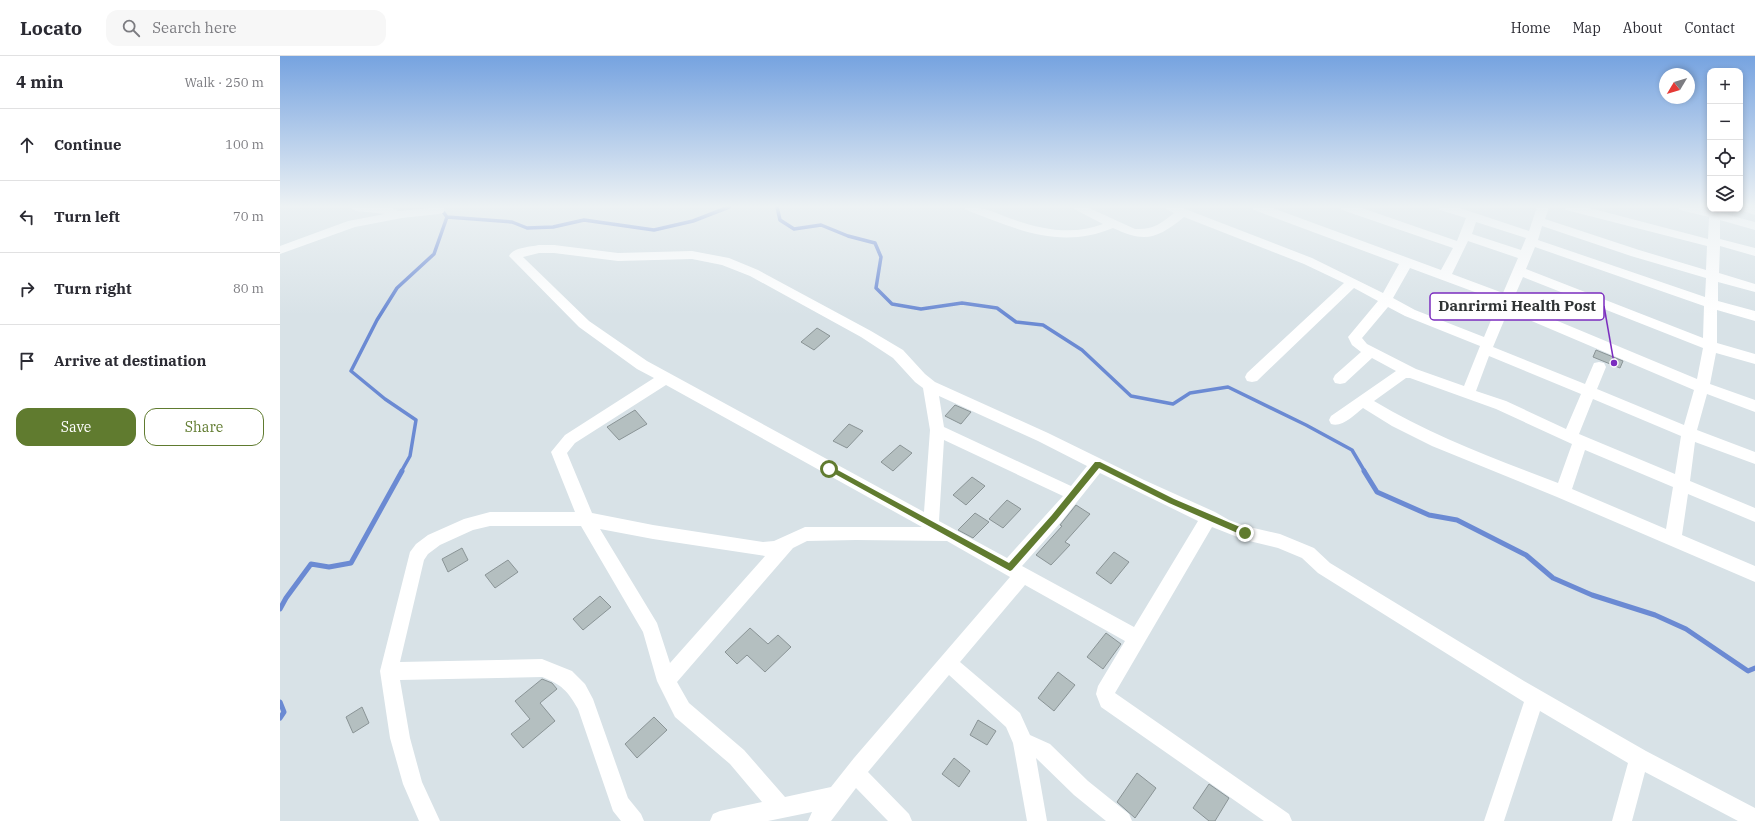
<!DOCTYPE html>
<meta charset="utf-8">
<style>
:root{--surface:#fff;--page:#f7f7f7;--text:#2b2b33;--muted:#7c7c81;--line:#e1e1e2;--accent:#607b2f}
body{margin:0;font-family:"IBM Plex Serif",serif;background:var(--page);color:var(--text)}
.controls{position:absolute;right:12px;top:12px;display:grid;overflow:hidden;border-radius:8px;box-shadow:0 2px 6px #0003}
.controls button{width:36px;height:36px;display:grid;place-items:center;padding:0;border:0;border-bottom:1px solid var(--line);background:var(--surface);color:var(--text);font:20px sans-serif}
.compass{position:absolute;left:1379px;top:12px;width:36px;height:36px;border-radius:50%;background:var(--surface);box-shadow:0 2px 6px #0003;rotate:232deg}
.stop{position:absolute;width:12px;height:12px;margin:-9px;border:3px solid #607b2f;border-radius:50%;background:#fff}
.stop.end{background:#607b2f;border-color:#fff;box-shadow:0 1px 4px #0008}
.list{margin:0;padding:0;list-style:none}
h2{display:flex;justify-content:space-between;align-items:center;height:52px;margin:0;padding:0 16px;font-size:17px}
h2 small{font-size:13px;font-weight:400;color:var(--muted)}
.list li{display:grid;grid-template-columns:26px 1fr auto;gap:12px;align-items:center;box-sizing:border-box;height:72px;padding:0 16px;border-top:1px solid var(--line)}
.list b{display:block;font-size:15px;white-space:nowrap}
.list em{font-size:13px;font-style:normal;color:var(--muted)}
.actions{display:flex;gap:8px;padding:12px 16px}
.actions a{flex:1;padding:9px 0;border:1px solid var(--accent);border-radius:12px;text-align:center;font-size:14px;color:var(--accent)}
.actions .main{background:var(--accent);color:#fff}
.icon{flex:none;width:22px;height:22px;fill:none;stroke:currentColor;stroke-width:2;stroke-linecap:round;stroke-linejoin:round}
.map{position:relative;flex:none;width:1475px;height:765px;overflow:hidden}
header{display:flex;align-items:center;gap:24px;box-sizing:border-box;height:56px;padding:0 20px;background:var(--surface);border-bottom:1px solid var(--line)}
header strong{font-size:19px}
nav{display:flex;gap:22px;margin-inline-start:auto;font-size:14px}
.search{width:280px;height:36px;background:var(--page);display:flex;align-items:center;gap:10px;box-sizing:border-box;padding:0 14px;border-radius:12px;color:var(--muted);font-size:15px}
main{display:flex}
aside{flex:1;background:var(--surface)}
.map>svg:first-child{display:block}
.lines{fill:none;stroke-linecap:round;stroke-linejoin:round}
.stream-far1{stroke:#6b8ad3;stroke-width:3.5}
.stream{stroke:#6b8ad3;stroke-width:5}
.building{fill:#b4bfc0;stroke:#8a9496}
.street{fill:#fff;fill-rule:evenodd}
.route{fill:#607b2f}
.leader{fill:none;stroke:#7b2cbf;stroke-width:1.5}
.callout-dot{fill:#7b2cbf;stroke:#fff;stroke-width:1.5}
.callout{fill:#fff;stroke:#7b2cbf;stroke-width:1.5}
.callout-label{font-size:15px;text-anchor:middle;font-weight:bold;fill:#303435}
</style>
<header>
<strong>Locato</strong>
<div class="search"><svg class="icon" aria-label="search" viewBox="0 0 24 24"><circle cx="10" cy="10" r="6"/><path d="M15 15l6 6"/></svg>Search here</div>
<nav><a>Home</a><a>Map</a><a>About</a><a>Contact</a></nav>
</header>
<main>
<aside>
<h2>4 min<small>Walk · 250 m</small></h2>
<ul class="list">
<li><svg class="icon" aria-label="ahead" viewBox="0 0 24 24"><path d="M12 20V5M6 11l6-6 6 6"/></svg><div><b>Continue</b></div><em>100 m</em></li>
<li><svg class="icon" aria-label="left" viewBox="0 0 24 24"><path d="M17 20v-9H6M10 6l-5 5 5 5"/></svg><div><b>Turn left</b></div><em>70 m</em></li>
<li><svg class="icon" aria-label="right" viewBox="0 0 24 24"><path d="M7 20v-9h11M14 6l5 5-5 5"/></svg><div><b>Turn right</b></div><em>80 m</em></li>
<li><svg class="icon" aria-label="arrive" viewBox="0 0 24 24"><path d="M6 21V4h12l-3 4 3 4H6"/></svg><div><b>Arrive at destination</b></div></li>
</ul>
<div class="actions"><a class="main">Save</a><a>Share</a></div>
</aside>
<div class="map">
<svg width="1475" height="765" viewBox="0 0 1475 765">
<rect width="100%" height="100%" fill="#d8e2e7"/>
<g class="lines">
<path class="stream-far1" d="M 497,151 L 500,164 L 514,173 L 541,169 L 568,180 L 595,187 L 601,201 L 596,232 L 612,248 L 641,253 L 682,247 L 717,252 L 736,266 L 763,269 L 802,294 L 851,340 L 893,348 L 910,337 L 948,331 L 1026,369 L 1072,394 L 1085,416
M 167,161 L 232,166 L 247,172 L 273,171 L 304,164 L 374,174 L 413,165 L 449,151
M 121,416 L 130,400 L 136,364 L 105,343 L 71,315 L 97,264 L 117,232 L 154,198 L 167,161 L 161,153"/>
<path class="stream" d="M 1084,415 L 1097,436 L 1149,459 L 1177,464 L 1246,499 L 1273,522 L 1312,539 L 1375,559 L 1406,573 L 1468,615 L 1475,612
M 0,553 L 6,542 L 31,508 L 49,511 L 71,507 L 122,415
M 0,646 L 4,656 L 0,662"/>
</g>
<path class="building" d="M 537,272 L 550,280 L 534,294 L 521,286 Z
M 1316,294 L 1343,305 L 1340,312 L 1313,301 Z
M 675,349 L 691,356 L 681,368 L 665,360 Z
M 355,354 L 367,368 L 339,384 L 327,371 Z
M 569,368 L 583,375 L 567,392 L 553,385 Z
M 620,389 L 632,397 L 613,415 L 601,406 Z
M 692,421 L 705,430 L 686,449 L 673,439 Z
M 727,444 L 741,453 L 723,472 L 709,463 Z
M 796,449 L 810,458 L 785,486 L 790,489 L 771,509 L 756,499 L 782,470 L 780,469 Z
M 695,457 L 709,466 L 693,482 L 678,474 Z
M 182,492 L 188,504 L 168,516 L 162,503 Z
M 834,496 L 849,506 L 831,528 L 816,517 Z
M 228,504 L 238,516 L 215,532 L 205,519 Z
M 320,540 L 331,551 L 303,574 L 293,563 Z
M 470,572 L 488,588 L 498,579 L 511,591 L 485,616 L 467,599 L 457,608 L 445,596 Z
M 826,577 L 841,588 L 823,613 L 807,601 Z
M 778,616 L 795,629 L 774,655 L 758,642 Z
M 262,623 L 272,627 L 277,633 L 260,647 L 275,665 L 243,692 L 231,678 L 250,663 L 235,645 Z
M 82,651 L 89,667 L 73,677 L 66,661 Z
M 374,661 L 387,674 L 357,702 L 345,688 Z
M 698,664 L 716,675 L 707,689 L 690,679 Z
M 674,702 L 690,715 L 679,731 L 662,718 Z
M 857,717 L 876,732 L 855,762 L 837,746 Z
M 929,728 L 949,742 L 935,765 L 929,765 L 913,752 Z"/>
<g class="lines">
<path class="street" d="M 70,151 L 109,151 L 119,155 L 163,151 L 165,154 L 163,157 L 159,158 L 122,162 L 75,171 L 0,198 L 0,190 L 68,165 L 105,158 L 76,155 Z
M 684,151 C 705,151 711,155 729,162 C 760,173 792,180 823,168 L 790,151 L 807,151 L 855,173 C 872,174 881,168 894,157 L 882,151 L 900,151 L 1032,202 L 1103,237 L 1119,208 L 974,154 L 972,151 L 990,151 L 1161,214 L 1173,192 L 1062,154 L 1060,151 L 1079,151 L 1177,185 L 1186,162 L 1160,154 L 1158,151 L 1177,151 L 1249,175 L 1257,151 L 1269,151 L 1265,163 L 1359,194 L 1426,214 L 1427,190 L 1286,154 L 1284,151 L 1306,151 L 1428,183 L 1429,161 L 1400,154 L 1398,151 L 1419,151 L 1429,154 L 1430,152 L 1430,153 L 1441,153 L 1441,157 L 1475,166 L 1475,174 L 1440,164 L 1440,183 L 1475,192 L 1475,200 L 1440,190 L 1439,217 L 1475,228 L 1475,236 L 1438,226 L 1438,245 L 1475,255 L 1475,265 L 1437,254 L 1437,287 L 1475,298 L 1475,308 L 1436,297 L 1430,328 L 1475,344 L 1475,356 L 1427,338 L 1417,374 L 1475,396 L 1475,408 L 1415,386 L 1410,425 L 1475,452 L 1475,466 L 1408,438 L 1402,479 L 1475,510 L 1475,526 L 1277,441 L 1152,390 L 1112,370 L 1083,352 C 1074,359 1062,372 1051,368 L 1049,364 L 1051,360 L 1116,315 L 1092,302 L 1065,327 L 1060,328 L 1055,327 L 1053,323 L 1055,319 L 1081,296 L 1072,289 L 1068,281 L 1098,245 L 1074,232 L 977,325 L 972,326 L 967,325 L 965,321 L 967,317 L 1064,227 L 1024,208 L 904,161 C 877,183 865,187 833,172 C 780,194 736,173 686,154 ZM 1196,166 L 1246,182 L 1241,194 L 1192,178 ZM 1262,170 L 1351,200 L 1426,222 L 1425,241 L 1258,184 ZM 1188,185 L 1238,202 L 1223,237 L 1172,218 ZM 1255,191 L 1424,250 L 1423,282 L 1246,213 ZM 1130,212 L 1219,245 L 1204,281 L 1135,254 L 1113,242 ZM 1243,221 L 1423,292 L 1417,323 L 1232,246 ZM 1108,251 L 1125,260 L 1200,290 L 1184,330 L 1136,313 L 1087,288 L 1082,282 ZM 1228,255 L 1414,334 L 1404,369 L 1317,333 L 1326,311 L 1324,307 L 1319,306 L 1314,307 L 1305,328 L 1213,291 ZM 1209,300 L 1301,338 L 1286,373 L 1226,345 L 1196,335 ZM 1126,322 L 1130,322 L 1216,353 L 1292,388 L 1278,427 C 1215,403 1152,380 1094,345 ZM 1313,343 L 1401,380 L 1395,418 L 1299,378 ZM 1305,394 L 1393,431 L 1386,473 L 1292,433 Z
M 1460,151 L 1475,151 L 1475,159 L 1457,153 L 1460,153 Z
M 259,189 L 274,189 L 338,197 L 412,195 L 449,202 L 478,214 L 591,275 L 623,294 L 645,318 L 655,326 L 768,377 L 864,424 L 935,456 L 949,464 L 965,470 L 1000,478 L 1034,492 L 1050,507 L 1244,625 L 1366,695 L 1475,752 L 1475,765 L 1458,765 L 1365,716 L 1352,765 L 1332,765 L 1348,707 L 1260,655 L 1224,765 L 1204,765 L 1244,646 L 1038,517 L 1022,502 L 998,492 L 965,484 L 932,471 L 835,637 L 1009,758 L 1012,765 L 984,765 L 821,651 L 816,638 L 818,630 L 845,585 L 745,529 L 680,606 L 740,657 L 750,679 L 770,688 L 808,725 L 849,758 L 852,765 L 826,765 L 794,739 L 756,702 L 767,765 L 747,765 L 733,687 L 726,671 L 669,619 L 588,716 L 629,758 L 632,765 L 608,765 L 576,732 L 551,765 L 528,765 L 532,756 L 488,765 L 430,765 L 433,758 L 440,755 L 482,746 L 450,708 L 395,661 L 377,625 L 363,576 L 301,470 L 210,470 L 193,474 L 160,489 L 148,498 L 144,504 L 120,606 L 262,603 L 292,615 L 305,628 L 313,643 L 348,742 L 361,758 L 364,765 L 341,765 L 333,755 L 298,653 C 288,635 281,628 262,621 L 120,624 L 130,682 L 142,726 L 160,765 L 139,765 L 123,728 L 110,682 L 100,615 L 130,496 L 136,488 L 148,479 L 184,463 L 210,456 L 295,456 L 271,396 L 285,379 L 374,322 L 357,313 L 299,271 L 229,200 C 234,191 250,191 259,189 ZM 259,197 L 274,197 L 338,205 L 412,203 L 442,209 L 470,220 L 581,281 L 613,302 L 635,326 L 643,332 L 650,374 L 644,456 L 367,305 L 309,265 L 243,201 ZM 386,329 L 642,471 L 525,471 L 494,485 L 483,486 L 373,469 L 312,457 L 287,397 L 295,387 ZM 659,340 L 758,385 L 807,410 L 791,430 L 664,371 ZM 664,384 L 783,440 L 727,502 L 659,465 ZM 820,417 L 918,465 L 854,571 L 742,510 L 781,466 ZM 320,473 L 373,483 L 485,500 L 390,607 L 377,567 ZM 576,484 L 667,485 L 730,521 L 574,702 L 551,731 L 505,741 L 464,694 L 409,647 L 397,626 L 513,492 L 527,485 Z"/>
</g>
<linearGradient id="sky" x2="0" y2="1"><stop stop-color="#76a3e0"/><stop offset="0.58" stop-color="#edf2f4"/><stop offset="1" stop-color="#edf2f4" stop-opacity="0"/></linearGradient>
<rect width="1475" height="259" fill="url(#sky)"/>
<path class="route" d="M 815,406 L 820,406 L 894,443 L 967,474 L 968,477 L 967,479 L 962,479 L 889,447 L 819,412 L 777,463 L 732,514 L 730,515 L 546,413 L 549,410 L 552,411 L 729,507 L 772,459 Z"/>
<path class="leader" d="M1334 307L1324 250"/>
<circle class="callout-dot" cx="1334" cy="307" r="4"/>
<rect class="callout" x="1150" y="237" width="174" height="27" rx="4"/>
<g class="callout-label">
<text x="1237" y="255">Danrirmi Health Post</text>
</g>
</svg>
<div class="controls">
<button>+</button>
<button>−</button>
<button><svg class="icon" aria-label="locate" viewBox="0 0 24 24"><circle cx="12" cy="12" r="6"/><path d="M12 2v4M12 18v4M2 12h4M18 12h4"/></svg></button>
<button><svg class="icon" aria-label="layers" viewBox="0 0 24 24"><path d="M12 4l9 5-9 5-9-5zM3 14l9 5 9-5"/></svg></button>
</div>
<svg class="compass" viewBox="-18 -18 36 36"><path d="M0-13l5 13h-10z" fill="#e53935"/><path d="M0 13l5-13h-10z" fill="#7c7c81"/></svg>
<div class="stop" style="left:549px;top:413px"></div>
<div class="stop end" style="left:965px;top:477px"></div>
</div>
</main>
